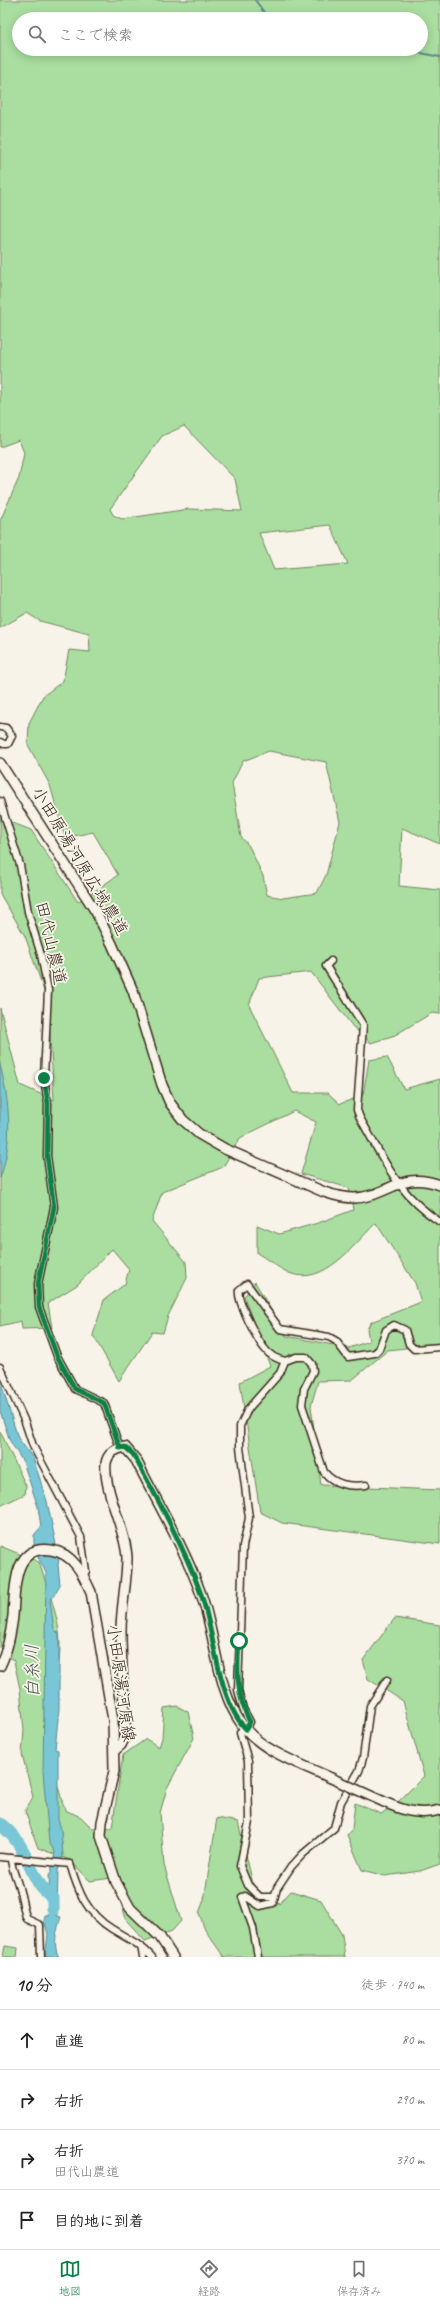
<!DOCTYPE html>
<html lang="ja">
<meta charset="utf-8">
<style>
:root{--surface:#fff;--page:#f6f6f6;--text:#222;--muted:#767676;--line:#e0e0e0;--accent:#0b8043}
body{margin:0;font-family:Caveat,"Klee One",sans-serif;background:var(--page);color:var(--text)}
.stop{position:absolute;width:12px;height:12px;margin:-9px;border:3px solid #0b8043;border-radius:50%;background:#fff}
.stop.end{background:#0b8043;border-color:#fff;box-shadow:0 1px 4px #0008}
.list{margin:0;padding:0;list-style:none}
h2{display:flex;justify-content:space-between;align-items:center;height:52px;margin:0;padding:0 16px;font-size:17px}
h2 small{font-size:13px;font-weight:400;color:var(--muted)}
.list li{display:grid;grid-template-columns:26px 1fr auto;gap:12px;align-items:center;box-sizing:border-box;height:60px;padding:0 16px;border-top:1px solid var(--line)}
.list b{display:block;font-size:15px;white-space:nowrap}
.list p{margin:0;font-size:13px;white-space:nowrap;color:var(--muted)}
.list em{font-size:13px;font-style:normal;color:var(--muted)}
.icon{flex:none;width:22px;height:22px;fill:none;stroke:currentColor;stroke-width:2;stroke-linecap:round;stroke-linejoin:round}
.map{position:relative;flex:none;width:440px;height:1957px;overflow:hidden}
.search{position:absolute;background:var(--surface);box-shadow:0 2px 10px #0003;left:12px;right:12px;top:12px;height:44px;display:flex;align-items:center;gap:10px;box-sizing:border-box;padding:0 14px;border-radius:22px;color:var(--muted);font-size:15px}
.sheet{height:292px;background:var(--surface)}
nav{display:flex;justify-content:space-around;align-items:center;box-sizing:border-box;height:56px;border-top:1px solid var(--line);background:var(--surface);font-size:11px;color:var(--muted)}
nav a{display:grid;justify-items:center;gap:2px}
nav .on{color:var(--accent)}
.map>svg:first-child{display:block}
.green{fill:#a9dea0;stroke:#72845f;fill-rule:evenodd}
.water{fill:#78c6d6;stroke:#60888c}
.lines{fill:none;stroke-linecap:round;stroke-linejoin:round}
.stream{stroke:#60888c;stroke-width:2}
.river{stroke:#78c6d6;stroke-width:13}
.street-casing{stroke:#3b2a1e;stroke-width:9}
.secondary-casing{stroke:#3b2a1e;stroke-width:12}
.street{stroke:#f7f3e8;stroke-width:6}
.secondary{stroke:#f7f3e8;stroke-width:9}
.secondary-bridge-casing{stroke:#3b2a1e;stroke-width:12;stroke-linecap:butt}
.secondary-bridge{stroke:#f7f3e8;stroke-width:9}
.route{stroke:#0b8043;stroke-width:5}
.labels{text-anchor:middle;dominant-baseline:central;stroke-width:3.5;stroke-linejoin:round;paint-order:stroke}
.street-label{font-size:17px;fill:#3b2a1e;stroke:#f7f3e8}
.water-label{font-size:18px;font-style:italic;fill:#4d5955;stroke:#f7f3e8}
</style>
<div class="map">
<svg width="440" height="1957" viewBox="0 0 440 1957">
<rect width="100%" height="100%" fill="#f7f3e8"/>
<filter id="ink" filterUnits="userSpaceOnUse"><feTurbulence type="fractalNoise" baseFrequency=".025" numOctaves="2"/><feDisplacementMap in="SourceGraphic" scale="8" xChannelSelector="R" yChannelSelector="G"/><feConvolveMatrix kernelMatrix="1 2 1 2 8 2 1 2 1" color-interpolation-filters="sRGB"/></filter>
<g filter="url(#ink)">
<path class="green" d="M 0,0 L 440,0 L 440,844 L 402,828 L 399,886 L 440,890 L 440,1014 L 432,1013 L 395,1035 L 371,1043 L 353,1027 L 311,972 L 259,978 L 249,1005 L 293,1093 L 328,1093 L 340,1104 L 363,1095 L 369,1060 L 387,1057 L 404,1089 L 440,1079 L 440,1344 L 388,1350 L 352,1380 L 318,1381 L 311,1406 L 321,1485 L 440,1490 L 440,1544 L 282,1523 L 260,1512 L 240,1382 L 270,1366 L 244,1297 L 255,1282 L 286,1336 L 349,1348 L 369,1341 L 367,1329 L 371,1322 L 421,1302 L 415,1283 L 376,1223 C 353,1245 324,1287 289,1273 C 278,1268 267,1259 257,1253 L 257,1225 L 279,1234 L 318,1223 L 353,1210 L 349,1188 L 301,1174 L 316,1122 L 294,1111 L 240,1138 L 223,1167 L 162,1192 L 152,1221 L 186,1262 L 187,1278 L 168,1316 L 163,1333 L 152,1332 L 119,1381 L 93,1335 L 104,1300 L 125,1284 L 129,1269 L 112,1249 L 77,1285 L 48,1303 L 52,1328 L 22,1329 L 21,1321 L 0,1326 L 0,1008 L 20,1085 L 54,1100 L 48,1002 L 25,936 L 0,894 L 0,818 L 31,830 L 78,902 L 118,875 L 93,832 L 65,838 L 50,785 L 28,745 L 29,723 L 43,696 L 63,681 L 69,650 L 90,652 L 89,634 L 40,621 L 27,613 L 0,628 L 0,521 L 19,478 L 24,453 L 19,440 L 0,447 ZM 19,19 L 421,19 L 421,49 L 19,49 ZM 184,426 L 235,479 L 242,511 L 189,509 L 122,519 L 113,515 L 110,509 L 162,436 ZM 330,525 L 348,564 L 274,570 L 259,533 ZM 269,751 L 326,762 L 340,822 L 326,875 L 317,893 L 283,898 L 267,895 L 263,876 L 249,846 L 241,837 L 232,783 L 243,761 Z
M 0,1431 L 26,1486 L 25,1494 L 0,1506 Z
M 0,1546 L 39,1562 C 47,1588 60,1618 60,1645 C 60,1668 54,1692 51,1715 C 48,1747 55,1780 65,1810 L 81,1817 L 93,1829 L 112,1828 L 123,1755 L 146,1739 L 159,1747 L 162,1738 L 164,1708 L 177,1706 L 188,1712 L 194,1738 L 167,1788 L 160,1813 L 164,1865 L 181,1921 L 172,1931 L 145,1941 L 127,1921 L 112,1878 L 90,1881 L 70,1860 L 38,1848 L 25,1811 L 33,1797 L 22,1754 L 24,1730 L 20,1689 L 14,1661 L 0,1648 Z
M 395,1618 L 440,1625 L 440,1864 L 420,1871 L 385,1876 L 362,1870 L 347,1835 L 352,1829 L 355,1803 L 381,1814 L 399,1801 L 424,1776 L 403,1701 L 368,1679 L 363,1660 Z
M 217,1818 L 238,1822 L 257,1900 L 279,1904 L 291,1891 L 321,1900 L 342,1935 L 345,1957 L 224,1957 L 205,1930 L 199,1913 L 204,1900 Z
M 5,1946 L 18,1948 L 17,1957 L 3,1957 Z"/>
<path class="water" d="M 0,1065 C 10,1102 13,1143 0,1178 Z
M 0,1380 L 18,1438 L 33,1458 L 47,1501 L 59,1559 L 58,1565 L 60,1585 L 50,1601 L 54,1629 L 59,1634 L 59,1709 L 55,1749 L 58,1750 L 58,1819 L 61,1829 L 63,1855 L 58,1871 L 57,1916 L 61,1917 C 57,1929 52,1946 59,1957 L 45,1957 L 48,1934 L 44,1921 L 45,1915 L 48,1915 L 50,1904 L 49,1874 L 51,1872 L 55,1852 L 49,1843 L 43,1771 L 46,1573 L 34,1549 L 34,1535 L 41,1527 L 38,1507 L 23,1462 L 10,1441 L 0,1411 Z"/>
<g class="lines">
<path class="stream" d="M 255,0 L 269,19
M 417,49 L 421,53 L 440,57"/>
<path class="river" d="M 0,1824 C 25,1843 25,1861 40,1885 C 43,1890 49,1894 53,1898 L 53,1909"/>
<defs>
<path id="street" d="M 0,727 L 6,728 L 12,736 L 8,744 L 4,744 L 0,742
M 0,801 L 20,865 L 28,912 L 41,955 L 48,990 L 44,1078 L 48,1104 L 47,1156 L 54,1207 L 38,1284 L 39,1307 L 57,1356 L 75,1389 L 104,1403 L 120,1448
M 331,961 L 326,966 L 363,1025 L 357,1110 L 360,1118 C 385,1161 397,1194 440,1222
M 285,1361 C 276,1359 269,1355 264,1348 C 257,1339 236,1300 239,1290 L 247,1284 L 280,1329 L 329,1337 L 336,1341 L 348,1357 L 375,1353 L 379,1349 L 386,1330 L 394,1325 L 405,1330 L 409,1344 L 414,1349 L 440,1347
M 0,1367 L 25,1422 L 33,1446 L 81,1537 L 86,1571 L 84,1575
M 244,1726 L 240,1733 L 248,1761 L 249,1822 L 240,1866 L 248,1885 L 260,1897 L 274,1897
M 246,1729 L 250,1722 L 243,1709 L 238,1690 L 243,1546 L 249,1518 L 240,1447 L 240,1426 L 248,1409 L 280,1373 L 285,1361 L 296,1357 L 306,1357 L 312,1364 L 313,1371 L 304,1389 L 302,1405 L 324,1472 C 335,1485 349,1487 366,1485
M 0,1857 L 70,1864 C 78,1891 86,1913 112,1929 C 127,1938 140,1944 152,1957
M 11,1858 C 11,1870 18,1880 20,1892 C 23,1901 23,1910 27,1919 L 40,1925 L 41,1957
M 141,1946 L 143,1957
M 258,1957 L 253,1928 L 242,1897 L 245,1896 L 260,1906 L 273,1903 L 277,1888 L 291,1867 L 303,1854 L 334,1828 L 341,1802 L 359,1771 L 363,1758 L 370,1706 L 387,1680"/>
<path id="secondary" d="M 0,763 L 96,912 L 112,944 L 133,991 L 162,1085 L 170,1103 L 183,1120 L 199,1134 L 225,1149 L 324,1192 C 333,1195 343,1198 354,1198 C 388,1197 400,1170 440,1185
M 0,1666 C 8,1650 11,1633 13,1616 C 15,1591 12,1544 51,1550 C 73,1553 83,1574 91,1592 L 113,1720 L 114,1771 L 102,1822 L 101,1836 L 116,1882 L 130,1908 L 160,1937 L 173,1957
M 114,1751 L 121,1745 L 126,1735 C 124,1700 121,1666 121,1631 C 121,1607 127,1582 127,1558 C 126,1529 103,1491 106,1463 C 108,1453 115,1449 125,1447 L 136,1460 C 158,1504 184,1547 201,1594 C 216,1635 216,1690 243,1726 C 263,1752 301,1764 331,1778
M 382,1801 C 401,1810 419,1816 440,1810"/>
</defs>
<use href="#street" class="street-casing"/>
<use href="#secondary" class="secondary-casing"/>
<use href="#street" class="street"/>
<use href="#secondary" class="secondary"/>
<defs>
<path id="secondary-bridge" d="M 331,1778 L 382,1801"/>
</defs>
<use href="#secondary-bridge" class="secondary-bridge-casing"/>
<use href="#secondary-bridge" class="secondary-bridge"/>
</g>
</g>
<g class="lines" filter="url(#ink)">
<path class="route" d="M 44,1078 L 48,1104 L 47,1156 L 54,1207 L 38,1284 L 39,1307 L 57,1356 L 75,1389 L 104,1403 L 120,1448 L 125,1447 L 133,1454 C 157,1498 184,1547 201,1594 C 214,1630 218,1702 246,1729 L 250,1722 C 236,1695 237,1670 239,1641"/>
</g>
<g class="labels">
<g class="street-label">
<text transform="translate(80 861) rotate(59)">小田原湯河原広域農道</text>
<text transform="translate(51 943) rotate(77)">田代山農道</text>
<text transform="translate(121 1683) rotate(82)">小田原湯河原線</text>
</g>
<g class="water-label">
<text transform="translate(32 1671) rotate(-91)">白糸川</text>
</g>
</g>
</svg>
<div class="stop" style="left:239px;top:1641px"></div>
<div class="stop end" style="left:44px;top:1078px"></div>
<div class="search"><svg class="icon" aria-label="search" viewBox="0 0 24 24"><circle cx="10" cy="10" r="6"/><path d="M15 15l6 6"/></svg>ここで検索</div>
</div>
<section class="sheet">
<h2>10 分<small>徒歩 · 740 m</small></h2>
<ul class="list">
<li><svg class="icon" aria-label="ahead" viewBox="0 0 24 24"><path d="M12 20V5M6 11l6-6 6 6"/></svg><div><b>直進</b></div><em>80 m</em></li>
<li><svg class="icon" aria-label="right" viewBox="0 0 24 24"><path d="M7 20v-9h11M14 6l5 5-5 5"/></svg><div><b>右折</b></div><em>290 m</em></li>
<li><svg class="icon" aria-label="right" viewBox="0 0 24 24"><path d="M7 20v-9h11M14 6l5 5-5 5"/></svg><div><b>右折</b><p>田代山農道</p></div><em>370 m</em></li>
<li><svg class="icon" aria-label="arrive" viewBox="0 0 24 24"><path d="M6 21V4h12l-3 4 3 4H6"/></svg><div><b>目的地に到着</b></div></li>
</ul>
</section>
<nav>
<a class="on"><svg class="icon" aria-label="map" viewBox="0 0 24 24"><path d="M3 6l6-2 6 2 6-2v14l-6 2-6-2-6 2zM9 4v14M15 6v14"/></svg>地図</a>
<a><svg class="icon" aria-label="directions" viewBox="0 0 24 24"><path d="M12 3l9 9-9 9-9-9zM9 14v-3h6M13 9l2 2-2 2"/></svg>経路</a>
<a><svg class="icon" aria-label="saved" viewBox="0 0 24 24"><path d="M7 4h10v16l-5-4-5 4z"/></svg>保存済み</a>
</nav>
